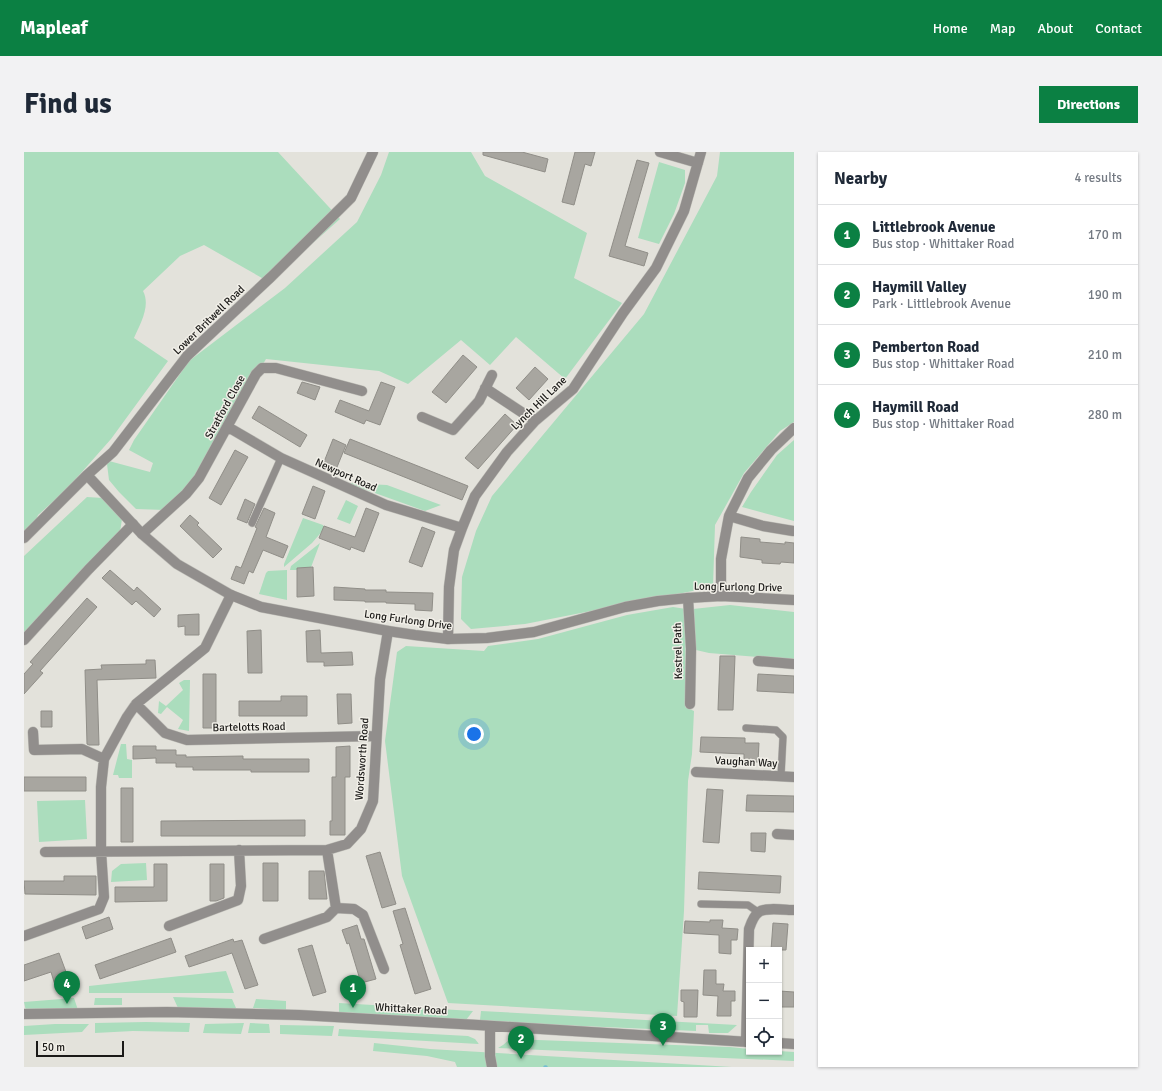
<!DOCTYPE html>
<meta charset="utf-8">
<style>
:root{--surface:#fff;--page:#f2f2f3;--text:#1f2937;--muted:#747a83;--line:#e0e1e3;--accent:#0b8043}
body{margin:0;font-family:Signika,sans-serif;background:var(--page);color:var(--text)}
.controls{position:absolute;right:12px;bottom:12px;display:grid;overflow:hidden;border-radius:0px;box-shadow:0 1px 3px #0004}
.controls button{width:36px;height:36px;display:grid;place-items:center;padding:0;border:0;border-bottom:1px solid var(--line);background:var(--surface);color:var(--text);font:20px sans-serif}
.scale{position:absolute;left:12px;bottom:10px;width:88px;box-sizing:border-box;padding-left:4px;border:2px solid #1a1917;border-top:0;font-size:11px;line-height:14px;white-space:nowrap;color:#1a1917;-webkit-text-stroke:3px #f1efe8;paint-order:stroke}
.you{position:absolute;left:450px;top:582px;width:14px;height:14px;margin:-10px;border:3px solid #fff;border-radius:50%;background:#1a73e8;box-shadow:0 0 0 6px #1a73e833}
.badge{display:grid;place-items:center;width:26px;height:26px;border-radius:50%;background:var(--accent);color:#fff;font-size:13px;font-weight:700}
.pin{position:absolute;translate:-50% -33px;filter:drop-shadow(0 1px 2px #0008)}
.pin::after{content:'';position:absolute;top:21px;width:14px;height:12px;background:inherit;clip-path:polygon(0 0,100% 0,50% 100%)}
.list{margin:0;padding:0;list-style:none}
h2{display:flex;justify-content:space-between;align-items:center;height:52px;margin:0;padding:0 16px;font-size:17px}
h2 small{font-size:13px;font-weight:400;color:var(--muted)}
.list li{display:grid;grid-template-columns:26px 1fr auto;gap:12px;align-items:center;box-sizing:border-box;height:60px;padding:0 16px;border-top:1px solid var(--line)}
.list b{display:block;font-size:15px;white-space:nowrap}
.list p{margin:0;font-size:13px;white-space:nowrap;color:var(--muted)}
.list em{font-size:13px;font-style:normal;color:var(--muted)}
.icon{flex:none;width:22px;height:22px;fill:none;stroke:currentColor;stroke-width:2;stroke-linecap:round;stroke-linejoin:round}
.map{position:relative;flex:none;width:770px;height:915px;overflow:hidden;border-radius:0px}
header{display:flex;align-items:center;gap:24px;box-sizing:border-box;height:56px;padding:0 20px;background:var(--accent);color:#fff}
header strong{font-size:19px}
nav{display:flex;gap:22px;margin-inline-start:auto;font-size:14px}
.intro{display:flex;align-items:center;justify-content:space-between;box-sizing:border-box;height:96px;padding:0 24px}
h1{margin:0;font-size:28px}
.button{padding:10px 18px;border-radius:0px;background:var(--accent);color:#fff;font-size:14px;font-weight:700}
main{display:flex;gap:24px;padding:0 24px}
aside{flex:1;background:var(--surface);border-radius:0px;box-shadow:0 1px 3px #0004}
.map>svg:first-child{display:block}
.green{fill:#abddbd}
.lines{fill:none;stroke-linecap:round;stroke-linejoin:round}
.stream{stroke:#74bed1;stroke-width:3.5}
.building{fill:#a8a6a0;stroke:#908e88}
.service-casing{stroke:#bfbeb8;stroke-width:8}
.minor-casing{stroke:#bfbeb8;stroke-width:11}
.tertiary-casing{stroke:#bfbeb8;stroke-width:11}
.service{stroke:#918e8c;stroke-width:7}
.minor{stroke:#918e8c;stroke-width:10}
.tertiary{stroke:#918e8c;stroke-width:10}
.labels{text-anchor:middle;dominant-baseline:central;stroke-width:3;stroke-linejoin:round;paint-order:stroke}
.street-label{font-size:11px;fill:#1a1917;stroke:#f1efe8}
</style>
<header>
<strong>Mapleaf</strong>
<nav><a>Home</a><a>Map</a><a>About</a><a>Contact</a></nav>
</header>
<div class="intro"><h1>Find us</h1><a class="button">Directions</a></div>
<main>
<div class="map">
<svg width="770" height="915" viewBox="0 0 770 915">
<rect width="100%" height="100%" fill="#e3e2db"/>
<path class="green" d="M 0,0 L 254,0 L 316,67 L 245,130 L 180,93 L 156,104 L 119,139 C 127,154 116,172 110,186 L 144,209 L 87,287 L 42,338 L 14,363 L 10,374 L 0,383 Z
M 365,0 L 447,0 L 461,24 L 563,81 L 550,126 L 598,151 L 541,227 L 492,185 L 466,213 L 437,188 L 384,232 L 355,219 L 242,207 L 171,327 L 141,358 L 112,357 L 95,340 L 85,328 L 83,312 L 85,309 L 126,320 L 129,311 L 105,298 L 110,288 L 165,209 L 261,136 L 333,70 L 357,23 Z
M 696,0 L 770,0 L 770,270 L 756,279 L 720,321 L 691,373 L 689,435 L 501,472 L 447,477 L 437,467 L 438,425 L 452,379 L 468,344 L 620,162 L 693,24 Z
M 635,10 L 661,18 L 661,31 L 650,62 L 635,92 L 614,86 Z
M 770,288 L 770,369 L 718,355 L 727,340 L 753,303 Z
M 323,331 L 363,333 L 417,353 L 401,359 Z
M 63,345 L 79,346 L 98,367 L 96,380 L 0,484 L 0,404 Z
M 322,348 L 334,354 L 326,372 L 313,367 Z
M 279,366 L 299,373 L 301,376 L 288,391 L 260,415 L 260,412 Z
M 296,391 L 286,418 L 266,418 L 267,414 Z
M 263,418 L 263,448 L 235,442 L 242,421 L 244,419 Z
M 706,453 L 770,460 L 770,508 L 685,501 L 672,498 L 669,457 Z
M 649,455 L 662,457 L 661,555 L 670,559 L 668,602 L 664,629 L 660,759 L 653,864 L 424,851 L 378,724 L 361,589 L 373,500 L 382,494 L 460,499 L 464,494 L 514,487 L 603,463 Z
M 160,528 L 166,528 L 165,579 L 154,577 L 159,568 L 143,555 L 137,562 L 134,561 L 135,549 L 142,554 L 159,538 L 155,531 Z
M 97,592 L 102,592 L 103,607 L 108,608 L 108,626 L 95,626 L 94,623 L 89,623 Z
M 61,648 L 63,687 L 15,690 L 13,649 Z
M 122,711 L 123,728 L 87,730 L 88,719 L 97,712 Z
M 202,819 L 210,841 L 65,841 L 65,834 Z
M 149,845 L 208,847 L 212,856 L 154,856 Z
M 50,846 L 54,858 L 2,859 L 0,850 Z
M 71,846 L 98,846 L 98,853 L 70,853 Z
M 232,847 L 262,849 L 262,858 L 229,856 Z
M 315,851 L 449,859 L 442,868 L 315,860 Z
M 457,859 L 713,873 L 704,881 L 685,881 L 684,873 L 672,873 L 672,879 L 535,873 L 456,868 Z
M 122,870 L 166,871 L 165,880 L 109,879 L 71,881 L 71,871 Z
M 220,871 L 217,882 L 179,881 L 181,872 Z
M 226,871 L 245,872 L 246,881 L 224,881 Z
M 31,872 L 65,872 L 58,880 L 0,883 L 0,874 Z
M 256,873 L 310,874 L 308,884 L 256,882 Z
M 315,877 L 444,884 L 451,887 L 455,892 L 314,884 Z
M 486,887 L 706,895 L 725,897 L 725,900 L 755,900 L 755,899 L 770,900 L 770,909 L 474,896 L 479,893 Z
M 350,891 L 406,897 L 708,915 L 433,915 L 431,910 L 403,904 L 349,899 Z"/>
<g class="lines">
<path class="stream" d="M 521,915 L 522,915"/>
</g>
<path class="building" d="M 459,0 L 498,0 L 524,7 L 521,20 L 459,3 Z
M 551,0 L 571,0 L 567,14 L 561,12 L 550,53 L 538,50 Z
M 613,8 L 625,11 L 601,94 L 624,101 L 620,114 L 585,104 Z
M 439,203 L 453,215 L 422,251 L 408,240 Z
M 511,215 L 524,227 L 505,248 L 492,236 Z
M 278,230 L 296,235 L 291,248 L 273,241 Z
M 357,230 L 371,235 L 356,273 L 342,268 L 340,272 L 311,260 L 316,248 L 345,259 Z
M 235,254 L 283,283 L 276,295 L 228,266 Z
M 481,262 L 493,273 L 454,317 L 441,306 Z
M 309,287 L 322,293 L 311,320 L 298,315 Z
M 326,287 L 444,334 L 438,348 L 320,301 Z
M 211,298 L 224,305 L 197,353 L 185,346 Z
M 289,334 L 301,339 L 291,367 L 278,362 Z
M 221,347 L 231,352 L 223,371 L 213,367 Z
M 240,356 L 251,361 L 242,385 L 264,394 L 259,406 L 239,398 L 229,421 L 225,419 L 220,432 L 207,427 L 212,414 L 217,416 L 233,376 L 231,375 Z
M 342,356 L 355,361 L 340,400 L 327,395 L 326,398 L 295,386 L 300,374 L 331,385 Z
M 166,363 L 175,371 L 173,373 L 198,397 L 189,406 L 156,374 Z
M 398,375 L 411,380 L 398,415 L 385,410 Z
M 717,385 L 736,387 L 736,390 L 761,392 L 761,390 L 770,391 L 770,411 L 757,410 L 756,412 L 738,411 L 738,408 L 716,405 Z
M 289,415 L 290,444 L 273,445 L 273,416 Z
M 86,418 L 110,439 L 113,435 L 137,457 L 130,465 L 112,449 L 108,453 L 78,426 Z
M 310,435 L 341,437 L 341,438 L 362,438 L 362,440 L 409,441 L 408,459 L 391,458 L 391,452 L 362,451 L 362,450 L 341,450 L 341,449 L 310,448 Z
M 63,446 L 73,455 L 16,519 L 19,521 L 0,542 L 0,522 L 9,512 L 6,510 Z
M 175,462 L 175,483 L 161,483 L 161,474 L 154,475 L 154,463 Z
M 237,478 L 238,521 L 224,521 L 223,479 Z
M 296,478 L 297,501 L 328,500 L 329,513 L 300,514 L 300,510 L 283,510 L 282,479 Z
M 696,504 L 711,504 L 709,558 L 694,558 Z
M 122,508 L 131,508 L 132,526 L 73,528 L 75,593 L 65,593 L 63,592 L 61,518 L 78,517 L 77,513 L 122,512 Z
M 179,522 L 192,522 L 192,576 L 179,576 Z
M 734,522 L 770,524 L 770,541 L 733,539 Z
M 313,542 L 327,542 L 328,571 L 314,572 Z
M 257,544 L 283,544 L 283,564 L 215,564 L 215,549 L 257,549 Z
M 17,559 L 28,559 L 28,575 L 17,575 Z
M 677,585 L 721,586 L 721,591 L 735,591 L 734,610 L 720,610 L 720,602 L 676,600 Z
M 109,594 L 132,594 L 132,598 L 152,598 L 152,603 L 162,603 L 162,605 L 219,604 L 219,607 L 285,607 L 285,620 L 227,620 L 227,618 L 169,618 L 169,615 L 152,615 L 152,611 L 132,611 L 132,606 L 109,607 Z
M 326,594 L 326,625 L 321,625 L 321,683 L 306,683 L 306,669 L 308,669 L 308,625 L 312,625 L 312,595 Z
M 0,625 L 62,625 L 62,639 L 0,639 Z
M 97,636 L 109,636 L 109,690 L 97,690 Z
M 683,637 L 699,638 L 695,691 L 679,690 Z
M 723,643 L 770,644 L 770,660 L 722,659 Z
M 281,668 L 281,684 L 137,684 L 137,669 Z
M 727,681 L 742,681 L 741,700 L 727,699 Z
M 356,700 L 372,752 L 358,756 L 342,704 Z
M 239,711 L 254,711 L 254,749 L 239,749 Z
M 130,712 L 143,712 L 143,749 L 91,750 L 91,735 L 130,735 Z
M 186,712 L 200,712 L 200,746 L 192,749 L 186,749 Z
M 285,719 L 300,719 L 303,747 L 285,747 Z
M 675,720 L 757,724 L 756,741 L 674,737 Z
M 40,724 L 72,724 L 72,743 L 1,742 L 0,729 L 40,729 Z
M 381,756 L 407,837 L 391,842 L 376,793 L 379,792 L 369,759 Z
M 85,765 L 89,777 L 62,787 L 58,775 Z
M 686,768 L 699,768 L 698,776 L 714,777 L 713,788 L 707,788 L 707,802 L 695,801 L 695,783 L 660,781 L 661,769 L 686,770 Z
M 749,771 L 764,772 L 762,798 L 747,798 Z
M 333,773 L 337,787 L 340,787 L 352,827 L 337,831 L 325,791 L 323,792 L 318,778 Z
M 147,786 L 152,800 L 76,827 L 71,813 Z
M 209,787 L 210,790 L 218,788 L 234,833 L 221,837 L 208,801 L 165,815 L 161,804 Z
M 288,793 L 302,840 L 289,844 L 274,797 Z
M 35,801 L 45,828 L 31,833 L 27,820 L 0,829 L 0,813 Z
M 680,818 L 692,818 L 692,832 L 700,832 L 699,839 L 711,839 L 711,849 L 707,849 L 707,864 L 693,864 L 694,844 L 679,843 Z
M 657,838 L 674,838 L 673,865 L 660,865 L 660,850 L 657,849 Z
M 755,839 L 770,840 L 770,855 L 755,855 Z"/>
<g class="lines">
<defs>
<path id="service" d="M 228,371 L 257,306
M 722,576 L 752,578 L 759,585 L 757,624
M 677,752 L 724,753 L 734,760"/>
<path id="minor" d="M 636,0 L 674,11
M 461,236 L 511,269
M 398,265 L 429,278 L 455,249 L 468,223
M 204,275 L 257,306 L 362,353 L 438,376
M 705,364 L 739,374 L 769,379
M 118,382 L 162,342 L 175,326 L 232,222 L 238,216 L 252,216 L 338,239
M 697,444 L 697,407 L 705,364 L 724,326 L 747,298 L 770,276
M 664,446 L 667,497 L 666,552
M 424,487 L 425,435 L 430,398 L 438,376 L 451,344 L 483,300 L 511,269 L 549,237 L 599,161 L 632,116 L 660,59 L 677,0
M 0,488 L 64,418 L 109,372
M 734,509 L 770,512
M 112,552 L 141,581 L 163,588 L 352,584
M 9,580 L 10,598 L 58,597 L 80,607
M 672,620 L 770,625
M 753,682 L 770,683
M 21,700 L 303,698 L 323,692 L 337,677 L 349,649 L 356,527 L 364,479
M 312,756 L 330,757 L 339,763 L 360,817
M 145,774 L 214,748 L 217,734 L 215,698
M 0,784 L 75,757 L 80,745 L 77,699 L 77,635 L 80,607 L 103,565 L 112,552 L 181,496 L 207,443
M 240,787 L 303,765 L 312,756 L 303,698
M 0,862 L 143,860 L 275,863 L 454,873 L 725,890
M 466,874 L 466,904 L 468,915
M 722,890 L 725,777 C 727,771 730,763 735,760 C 741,755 762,758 770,758
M 755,891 L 770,892"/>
<path id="tertiary" d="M 63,323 L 118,382 L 153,412 L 207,443 L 237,455 L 364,479 L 391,483 L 424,487 L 463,486 L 510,480 L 601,455 L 634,449 L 664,446 L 697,444 L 770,448
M 0,386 L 63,323 L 89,300 L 163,204 L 247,125 L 327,46 L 349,0"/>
</defs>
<use href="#service" class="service-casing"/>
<use href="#minor" class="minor-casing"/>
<use href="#tertiary" class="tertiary-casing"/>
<use href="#service" class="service"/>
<use href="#minor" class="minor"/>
<use href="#tertiary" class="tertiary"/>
</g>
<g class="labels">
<g class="street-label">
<text transform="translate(185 168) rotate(-44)">Lower Britwell Road</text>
<text transform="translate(515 251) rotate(-44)">Lynch Hill Lane</text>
<text transform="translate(201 255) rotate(-61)">Stratford Close</text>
<text transform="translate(322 323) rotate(24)">Newport Road</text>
<text transform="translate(714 435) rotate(1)">Long Furlong Drive</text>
<text transform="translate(384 468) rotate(8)">Long Furlong Drive</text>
<text transform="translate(654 499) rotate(-91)">Kestrel Path</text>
<text transform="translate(225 575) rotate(-1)">Bartelotts Road</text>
<text transform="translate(338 607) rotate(-86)">Wordsworth Road</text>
<text transform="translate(722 610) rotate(3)">Vaughan Way</text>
<text transform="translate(387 857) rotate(3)">Whittaker Road</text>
</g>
</g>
</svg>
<div class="controls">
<button>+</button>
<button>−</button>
<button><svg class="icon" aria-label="locate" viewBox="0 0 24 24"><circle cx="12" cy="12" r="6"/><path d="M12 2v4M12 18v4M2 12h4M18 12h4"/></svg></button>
</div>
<div class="scale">50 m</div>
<div class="you"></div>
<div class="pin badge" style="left:329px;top:856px">1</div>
<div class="pin badge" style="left:497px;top:907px">2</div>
<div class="pin badge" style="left:639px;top:894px">3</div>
<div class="pin badge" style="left:43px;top:852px">4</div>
</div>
<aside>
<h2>Nearby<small>4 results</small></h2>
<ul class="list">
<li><span class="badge">1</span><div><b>Littlebrook Avenue</b><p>Bus stop · Whittaker Road</p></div><em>170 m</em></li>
<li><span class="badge">2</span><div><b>Haymill Valley</b><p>Park · Littlebrook Avenue</p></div><em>190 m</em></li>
<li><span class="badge">3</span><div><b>Pemberton Road</b><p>Bus stop · Whittaker Road</p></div><em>210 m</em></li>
<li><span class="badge">4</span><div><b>Haymill Road</b><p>Bus stop · Whittaker Road</p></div><em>280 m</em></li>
</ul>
</aside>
</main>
